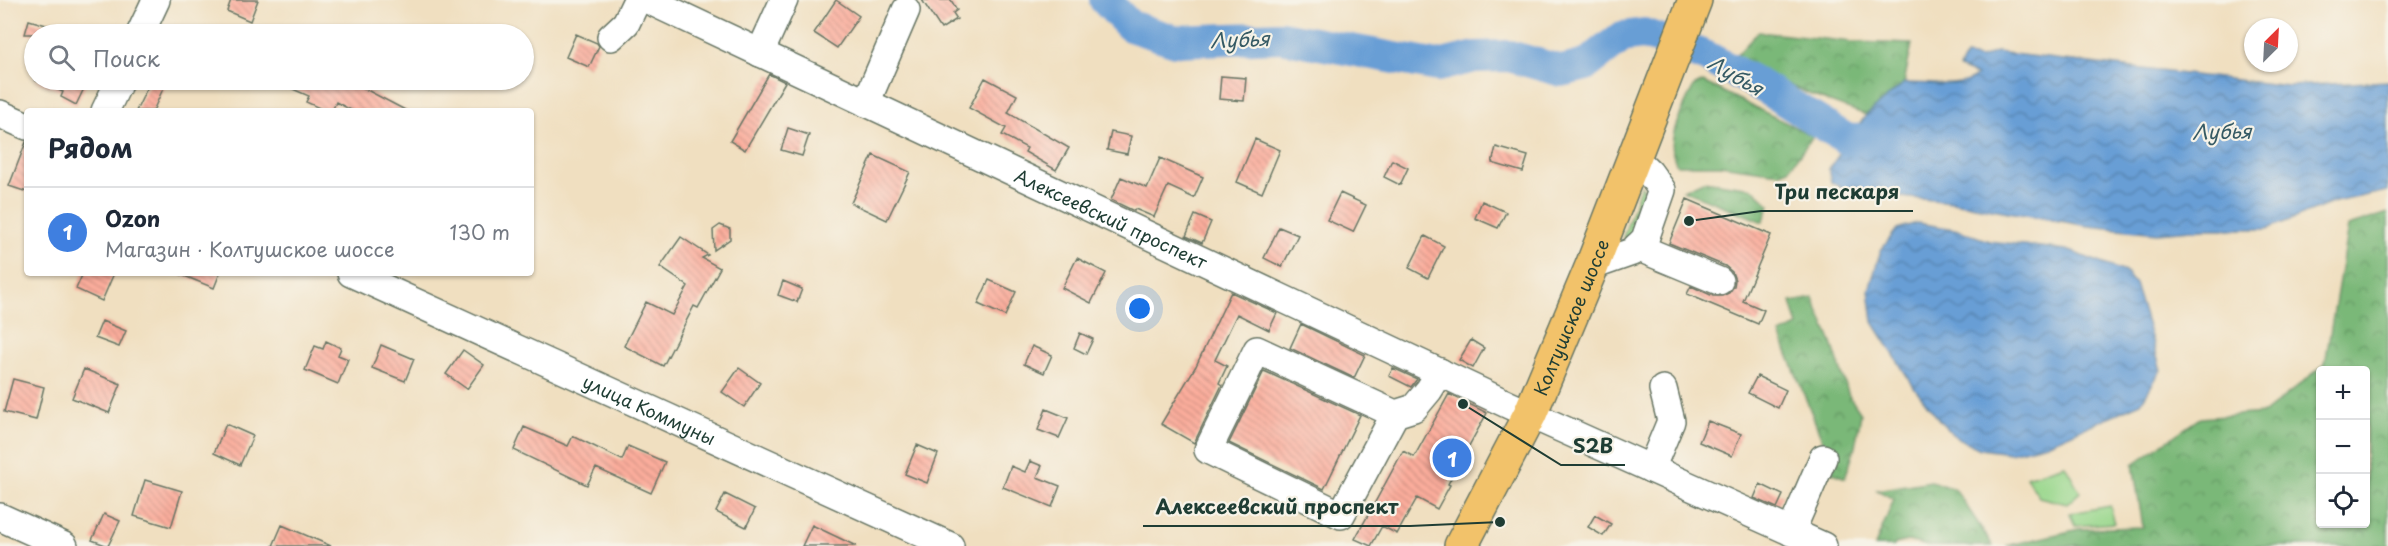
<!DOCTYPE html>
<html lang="ru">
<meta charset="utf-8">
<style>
:root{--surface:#fff;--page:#f6f6f7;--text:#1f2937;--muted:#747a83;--line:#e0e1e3;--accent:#ea580c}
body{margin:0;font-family:"Playpen Sans",sans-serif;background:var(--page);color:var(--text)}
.controls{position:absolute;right:18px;bottom:18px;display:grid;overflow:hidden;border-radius:6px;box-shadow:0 2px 4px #0004}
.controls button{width:54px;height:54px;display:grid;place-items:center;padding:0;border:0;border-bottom:2px solid var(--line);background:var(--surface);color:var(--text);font:30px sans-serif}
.compass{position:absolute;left:2244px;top:18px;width:54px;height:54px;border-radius:50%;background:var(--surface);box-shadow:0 2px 4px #0004;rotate:24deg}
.you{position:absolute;left:1140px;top:309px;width:21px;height:21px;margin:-15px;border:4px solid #fff;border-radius:50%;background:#1a73e8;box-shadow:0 0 0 9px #1a73e833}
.badge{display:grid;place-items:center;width:39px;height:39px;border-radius:50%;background:var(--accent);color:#fff;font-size:20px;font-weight:700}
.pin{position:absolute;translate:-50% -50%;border:3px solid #fff;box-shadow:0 2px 6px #0006}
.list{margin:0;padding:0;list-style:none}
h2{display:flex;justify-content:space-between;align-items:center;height:78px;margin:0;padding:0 24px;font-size:26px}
h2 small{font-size:20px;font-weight:400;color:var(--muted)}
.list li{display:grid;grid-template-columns:39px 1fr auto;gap:18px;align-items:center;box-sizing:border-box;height:90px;padding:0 24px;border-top:2px solid var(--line)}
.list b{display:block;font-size:22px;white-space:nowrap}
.list p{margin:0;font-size:20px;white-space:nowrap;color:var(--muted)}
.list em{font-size:20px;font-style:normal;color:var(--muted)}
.icon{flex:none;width:33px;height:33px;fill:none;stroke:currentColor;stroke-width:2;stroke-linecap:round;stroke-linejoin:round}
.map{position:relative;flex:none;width:2388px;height:546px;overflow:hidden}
.search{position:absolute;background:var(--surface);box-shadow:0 2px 4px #0004;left:24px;top:24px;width:510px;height:66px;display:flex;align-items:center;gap:15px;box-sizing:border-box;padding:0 21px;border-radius:33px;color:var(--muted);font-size:22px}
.panel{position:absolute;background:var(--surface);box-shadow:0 2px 4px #0004;left:24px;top:108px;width:510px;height:168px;border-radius:6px}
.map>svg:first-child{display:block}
.grass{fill:url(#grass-tufts);stroke:#5c8a60;stroke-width:1.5}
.forest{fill:url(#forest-crowns);stroke:#4c7a56;stroke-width:1.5;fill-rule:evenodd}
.park{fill:#99d78c;stroke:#5c8a60;stroke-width:1.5}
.water{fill:url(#water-waves);stroke:#446e84;stroke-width:1.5}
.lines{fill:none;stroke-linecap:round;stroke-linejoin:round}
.river{stroke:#689ed5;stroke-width:32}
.building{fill:url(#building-back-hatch)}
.minor-casing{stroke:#687665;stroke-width:30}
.major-casing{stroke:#687665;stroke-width:36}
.minor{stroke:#fff;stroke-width:27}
.major{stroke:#f2c26a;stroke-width:33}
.labels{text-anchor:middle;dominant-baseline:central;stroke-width:4.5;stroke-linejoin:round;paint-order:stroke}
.street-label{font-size:18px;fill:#1f3d34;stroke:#f7f3e8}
.water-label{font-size:20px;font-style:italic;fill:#355a64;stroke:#f7f3e8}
.leader{fill:none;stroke:#1f3d34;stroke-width:2}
.callout-dot{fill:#1f3d34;stroke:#f7f3e8;stroke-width:2}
.callout-label{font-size:20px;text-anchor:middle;font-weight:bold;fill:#1f3d34;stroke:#f7f3e8;stroke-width:4.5;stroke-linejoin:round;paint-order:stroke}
</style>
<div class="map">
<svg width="2388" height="546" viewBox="0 0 2388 546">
<defs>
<pattern id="grass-tufts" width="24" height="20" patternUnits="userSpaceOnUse" patternTransform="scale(1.5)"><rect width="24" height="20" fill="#99d78c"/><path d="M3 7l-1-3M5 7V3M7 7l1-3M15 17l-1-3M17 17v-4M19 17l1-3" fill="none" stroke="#83b979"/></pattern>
<pattern id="forest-crowns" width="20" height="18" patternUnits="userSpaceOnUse" patternTransform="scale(1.5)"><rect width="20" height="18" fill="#7ab878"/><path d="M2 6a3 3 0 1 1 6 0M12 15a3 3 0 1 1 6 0" fill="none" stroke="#639763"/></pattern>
<pattern id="water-waves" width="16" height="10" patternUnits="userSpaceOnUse" patternTransform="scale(1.5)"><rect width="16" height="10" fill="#689ed5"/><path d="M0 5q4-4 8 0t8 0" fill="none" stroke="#5582ae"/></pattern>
<pattern id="building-back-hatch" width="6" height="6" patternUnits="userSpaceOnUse" patternTransform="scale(1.5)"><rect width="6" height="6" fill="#fcad9c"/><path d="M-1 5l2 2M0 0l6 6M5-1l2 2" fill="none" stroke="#cb8e80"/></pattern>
</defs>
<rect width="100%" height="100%" fill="#f7f3e8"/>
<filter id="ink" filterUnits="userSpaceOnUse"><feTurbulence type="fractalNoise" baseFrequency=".0167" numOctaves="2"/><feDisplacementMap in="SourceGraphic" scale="12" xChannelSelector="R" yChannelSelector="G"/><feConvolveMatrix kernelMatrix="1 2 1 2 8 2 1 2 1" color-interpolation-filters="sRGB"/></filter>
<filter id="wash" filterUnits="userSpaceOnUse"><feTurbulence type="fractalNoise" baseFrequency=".008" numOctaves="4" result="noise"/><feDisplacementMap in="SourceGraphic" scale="24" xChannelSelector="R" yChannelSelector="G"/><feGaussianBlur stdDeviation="1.35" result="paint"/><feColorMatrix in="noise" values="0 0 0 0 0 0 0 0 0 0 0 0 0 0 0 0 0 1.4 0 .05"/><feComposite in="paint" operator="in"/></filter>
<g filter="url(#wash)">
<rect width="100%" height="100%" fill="#f0dfc0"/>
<path class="grass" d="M 1641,185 L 1647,195 L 1633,235 L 1623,238 Z"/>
<path class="forest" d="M 1758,32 L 1853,42 L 1912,44 L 1904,83 L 1866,115 L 1816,97 L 1732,60 Z
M 1703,82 L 1813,136 L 1789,169 L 1779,173 L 1720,165 L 1677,165 C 1663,139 1683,111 1693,87 Z
M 1703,181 L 1752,188 L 1770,205 L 1763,222 L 1683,190 Z
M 2388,213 L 2388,546 L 2006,546 L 2079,529 L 2143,527 L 2133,464 L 2200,418 L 2264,413 L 2325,364 L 2348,226 ZM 2320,370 L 2366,370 L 2366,524 L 2320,524 Z
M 1813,298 L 1832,343 L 1849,396 L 1861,414 L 1855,447 L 1845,478 L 1827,470 L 1825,447 L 1780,334 L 1798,326 L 1791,302 Z
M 1931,481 L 1956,490 L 1993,546 L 1928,546 L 1908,541 L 1895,544 L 1894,546 L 1875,546 L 1894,499 L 1877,490 Z"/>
<path class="park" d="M 2065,465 L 2080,492 L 2067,504 L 2039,497 L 2026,477 Z
M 2110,506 L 2115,523 L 2075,526 L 2070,513 Z"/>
<path class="water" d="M 1996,52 L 2289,86 L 2388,81 L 2388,191 L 2335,202 L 2267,229 L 2204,229 L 2157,233 L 2088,226 L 1952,202 L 1861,193 L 1845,190 L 1831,182 L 1829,169 L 1866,115 L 1904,83 C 1925,82 1963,90 1977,75 L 1959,68 L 1965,56 L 1981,58 Z
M 1917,223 L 1955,229 L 1989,241 L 2067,250 L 2125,272 L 2135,284 L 2161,370 L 2141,403 L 2047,444 L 2010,453 L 1980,449 L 1956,437 L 1940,421 L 1914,387 L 1873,322 L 1869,290 L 1881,250 L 1897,229 Z"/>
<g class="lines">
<path class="river" d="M 1105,0 L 1130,26 L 1176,41 L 1281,37 L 1438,66 L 1475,57 L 1509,56 L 1562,71 L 1586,65 L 1622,37 L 1644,34 L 1705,56 L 1758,84 L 1848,140 L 1889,139"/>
</g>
<g id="blocks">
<path class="building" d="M 231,0 L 258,0 L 250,21 L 227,11 Z
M 836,0 L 859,16 L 837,48 L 814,33 Z
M 922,0 L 951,0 L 957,10 L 953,13 L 957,19 L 941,29 Z
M 29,20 L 67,31 L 67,34 L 25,34 Z
M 576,34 L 597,43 L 599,46 L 589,67 L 566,57 Z
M 769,74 L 785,82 L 745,150 L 730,141 Z
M 1221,76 L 1246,78 L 1244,101 L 1219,99 Z
M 985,78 L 1017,95 L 1008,113 L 1069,148 L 1056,170 L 1025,152 L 1027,148 L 1002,135 L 1006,128 L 969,108 Z
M 35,80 L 88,80 L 76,105 L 61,97 L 63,92 Z
M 151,80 L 167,80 L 153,111 L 136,111 Z
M 272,80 L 348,80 L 407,111 L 353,111 L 336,102 L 332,111 L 326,111 L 306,102 L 309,96 Z
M 788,128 L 809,135 L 802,156 L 781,150 Z
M 1111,132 L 1131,136 L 1127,154 L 1107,150 Z
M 1255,139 L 1280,150 L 1262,193 L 1237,182 Z
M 26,142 L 27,142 L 27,192 L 9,186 Z
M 1496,147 L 1528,156 L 1523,172 L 1492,163 Z
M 873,155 L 910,172 L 887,220 L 851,203 Z
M 1160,158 L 1203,177 L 1194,198 L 1168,186 L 1154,217 L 1135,209 L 1134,211 L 1111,200 L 1121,177 L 1147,188 Z
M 1392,160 L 1408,168 L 1400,185 L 1384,177 Z
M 1340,193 L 1366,205 L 1353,232 L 1327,220 Z
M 1687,199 L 1771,235 L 1743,301 L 1764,310 L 1758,324 L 1687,294 L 1691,286 L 1713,296 L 1722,296 L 1729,293 L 1734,286 L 1735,280 L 1732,272 L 1725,266 L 1669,243 Z
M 1482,201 L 1506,212 L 1498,228 L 1475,218 Z
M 1195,215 L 1211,222 L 1202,243 L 1186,236 Z
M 720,225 L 730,229 L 730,239 L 714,250 L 713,230 Z
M 1279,227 L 1298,235 L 1282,267 L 1264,258 Z
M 1425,236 L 1444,246 L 1428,278 L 1409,268 Z
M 681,237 L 708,255 L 702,258 L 720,268 L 698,308 L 694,306 L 663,366 L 624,346 L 646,302 L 672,315 L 688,286 L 660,267 Z
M 1077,258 L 1106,273 L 1091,303 L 1062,288 Z
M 83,273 L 114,273 L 102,301 L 76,289 Z
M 177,273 L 220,273 L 214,288 Z
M 989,280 L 1016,292 L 1005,316 L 978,304 Z
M 783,281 L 802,289 L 797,302 L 778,295 Z
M 1231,292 L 1277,313 L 1269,330 L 1237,314 L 1215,360 L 1227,366 L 1219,383 L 1222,385 L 1194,443 L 1161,424 L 1196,366 Z
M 102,321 L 126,331 L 119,347 L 95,338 Z
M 1301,324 L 1365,355 L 1354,378 L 1290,348 Z
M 1080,333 L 1093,339 L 1086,354 L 1074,348 Z
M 1471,340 L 1484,348 L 1473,368 L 1459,360 Z
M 326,341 L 341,348 L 338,355 L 348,359 L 338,384 L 305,370 L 315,346 L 323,349 Z
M 381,345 L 414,359 L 405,381 L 372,368 Z
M 1032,346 L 1052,355 L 1044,373 L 1024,364 Z
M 463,350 L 484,365 L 467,389 L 446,374 Z
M 739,368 L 760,383 L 744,407 L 722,392 Z
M 1393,368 L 1417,379 L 1411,387 L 1389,376 Z
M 84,369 L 121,384 L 109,413 L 72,398 Z
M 1264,371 L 1360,415 L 1324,489 L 1229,443 Z
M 1757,376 L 1786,390 L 1778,408 L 1748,393 Z
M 13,379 L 44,387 L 36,420 L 4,412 Z
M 1449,394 L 1487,413 L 1448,484 L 1450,485 L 1437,509 L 1417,498 L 1397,534 L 1382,526 L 1371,546 L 1355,539 L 1403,451 L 1414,457 Z
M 1046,409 L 1068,418 L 1059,438 L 1038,430 Z
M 1708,421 L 1741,434 L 1732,456 L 1699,442 Z
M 226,424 L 253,436 L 240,465 L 214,453 Z
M 524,427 L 568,446 L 573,436 L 622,460 L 628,446 L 665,462 L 651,493 L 596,468 L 587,485 L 514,450 Z
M 917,445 L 938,454 L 927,483 L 905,474 Z
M 1030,461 L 1042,466 L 1037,477 L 1060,486 L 1052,507 L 1003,487 L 1011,466 L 1025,472 Z
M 145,480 L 182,491 L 171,527 L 134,516 Z
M 1760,484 L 1783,495 L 1777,508 L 1754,498 Z
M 725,494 L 755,509 L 746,527 L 716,512 Z
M 104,514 L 120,521 L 108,546 L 92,540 Z
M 1595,515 L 1611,524 L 1603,536 L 1588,527 Z
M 282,525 L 331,546 L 273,546 Z
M 812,525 L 856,546 L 802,546 Z"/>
</g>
</g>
<g filter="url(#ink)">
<use href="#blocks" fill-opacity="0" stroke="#687665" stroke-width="1.5"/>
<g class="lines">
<defs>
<g id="minor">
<path id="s1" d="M 648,0 L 1509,405 L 1823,546"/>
<path d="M 140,34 L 156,0"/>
<path d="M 611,37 L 626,23 L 637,0"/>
<path d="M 760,53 L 784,0"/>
<path d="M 866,103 L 906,10"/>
<path d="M 105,111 L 120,80"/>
<path d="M 0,114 L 27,126"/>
<path d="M 1637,247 L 1719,281"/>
<path d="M 1592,266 L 1632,252 L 1645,239 L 1662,190 L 1649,172 L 1634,158"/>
<path id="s2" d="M 351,273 L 950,546"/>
<path d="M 1395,414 L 1257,350 L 1208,450 L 1341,515 L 1395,414 L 1414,408 L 1429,390 L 1440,372"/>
<path d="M 1651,469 L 1671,421 L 1663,389"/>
<path d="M 0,517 L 64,546"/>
<path d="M 1791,532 L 1823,458"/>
</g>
<g id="major">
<path id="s3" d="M 1461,546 L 1530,414 L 1592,266 L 1695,0"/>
</g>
</defs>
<use href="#minor" class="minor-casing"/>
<use href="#major" class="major-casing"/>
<use href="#minor" class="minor"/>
<use href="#major" class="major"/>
</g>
</g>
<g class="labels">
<g class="street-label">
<text stroke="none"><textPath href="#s1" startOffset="512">Алексеевский проспект</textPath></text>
<text stroke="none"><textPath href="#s3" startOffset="254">Колтушское шоссе</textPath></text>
<text stroke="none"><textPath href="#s2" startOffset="328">улица Коммуны</textPath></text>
</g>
<g class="water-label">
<text transform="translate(1240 39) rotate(-2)">Лубья</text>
<text transform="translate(1736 75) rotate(30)">Лубья</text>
<text transform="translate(2222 131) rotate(-1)">Лубья</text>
</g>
</g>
<path class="leader" d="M1689 221L1761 211H1913M1463 404L1561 465H1625M1500 522L1410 526H1143"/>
<g class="callout-dot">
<circle cx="1689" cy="221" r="6"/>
<circle cx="1463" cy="404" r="6"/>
<circle cx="1500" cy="522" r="6"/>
</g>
<g class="callout-label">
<text x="1837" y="199">Три пескаря</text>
<text x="1593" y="453">S2B</text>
<text x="1277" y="514">Алексеевский проспект</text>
</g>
</svg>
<div class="controls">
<button>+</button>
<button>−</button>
<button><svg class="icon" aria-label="locate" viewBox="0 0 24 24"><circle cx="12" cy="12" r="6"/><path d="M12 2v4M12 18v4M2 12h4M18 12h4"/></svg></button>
</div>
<svg class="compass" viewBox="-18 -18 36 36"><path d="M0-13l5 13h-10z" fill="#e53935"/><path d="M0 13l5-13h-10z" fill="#747a83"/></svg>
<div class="you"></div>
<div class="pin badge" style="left:1452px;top:458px;background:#3f7fe0">1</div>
<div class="search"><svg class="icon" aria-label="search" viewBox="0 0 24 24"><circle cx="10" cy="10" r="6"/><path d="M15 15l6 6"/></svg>Поиск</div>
<section class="panel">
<h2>Рядом<small></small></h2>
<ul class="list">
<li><span class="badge" style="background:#3f7fe0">1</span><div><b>Ozon</b><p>Магазин · Колтушское шоссе</p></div><em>130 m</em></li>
</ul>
</section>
</div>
